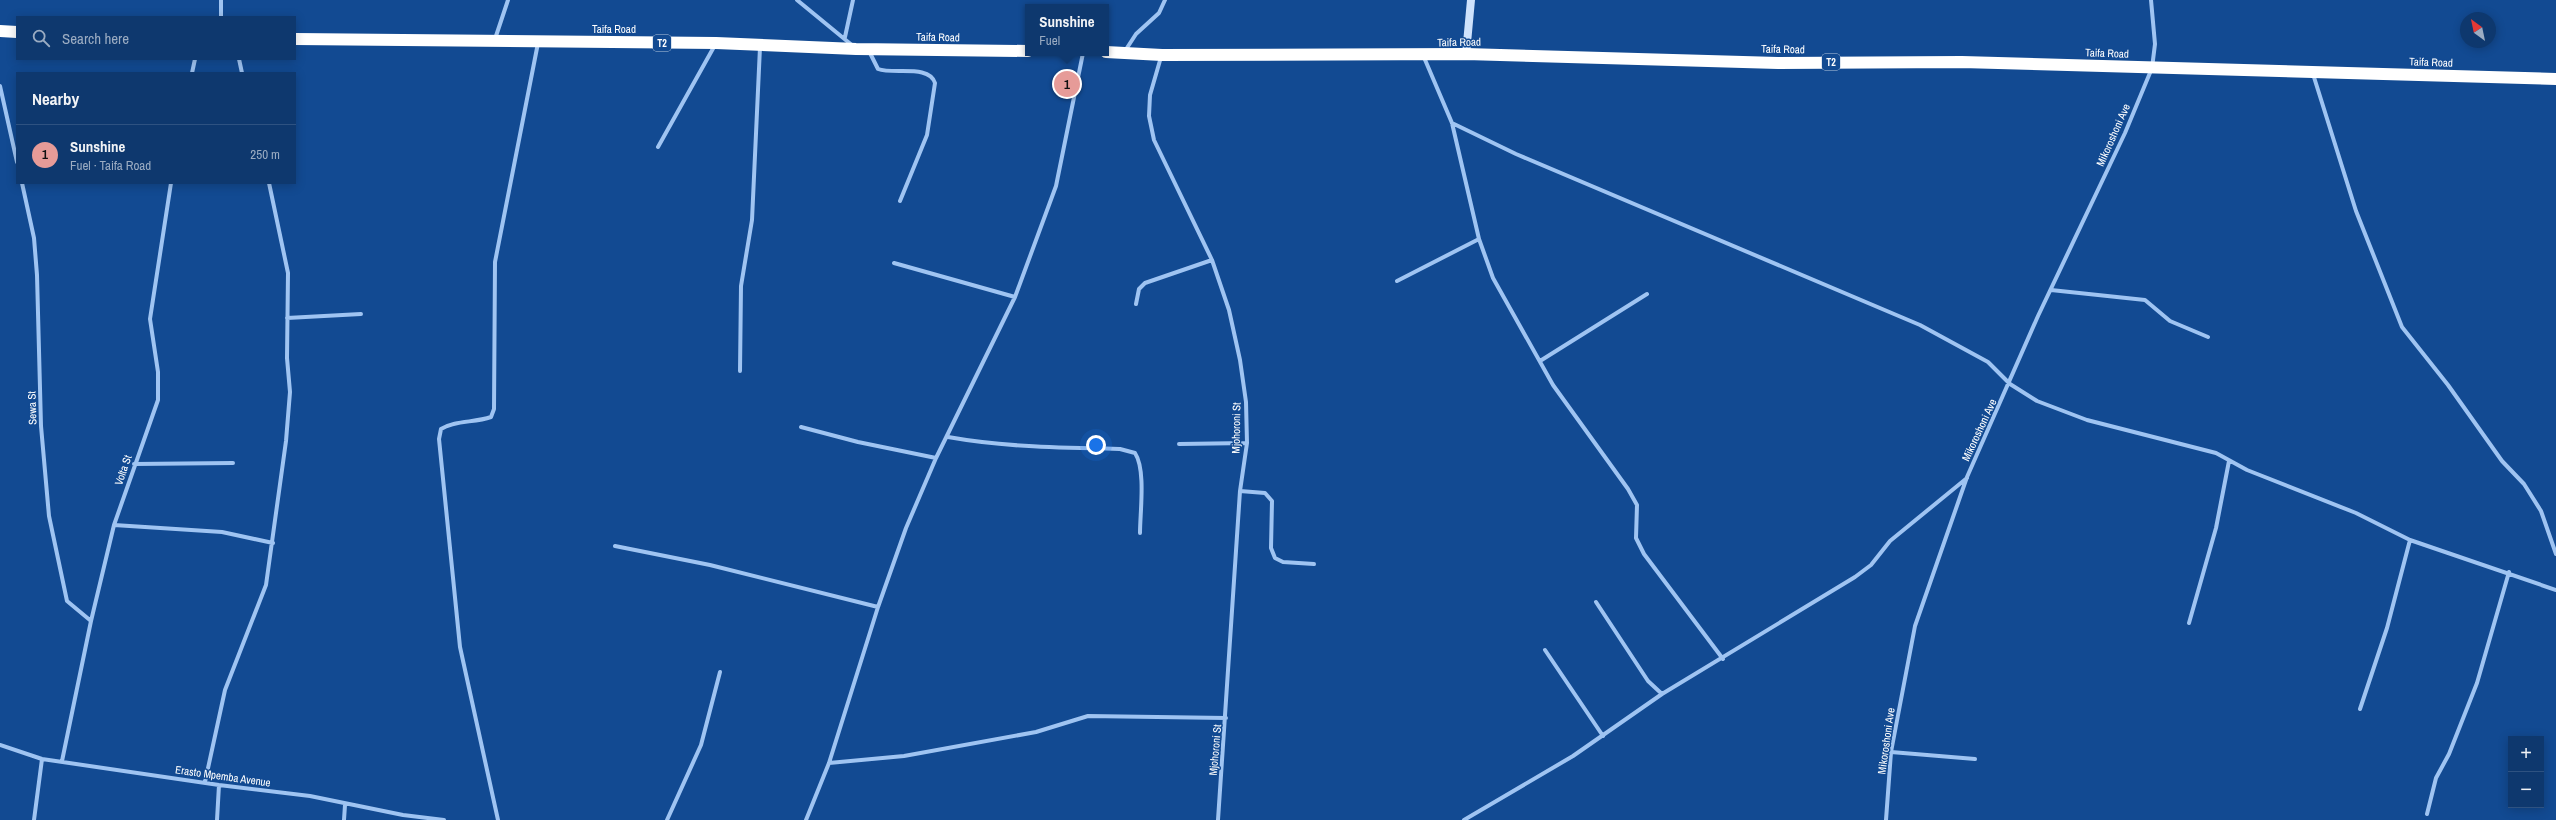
<!DOCTYPE html>
<meta charset="utf-8">
<style>
:root{--surface:#0e386e;--page:#1c4376;--text:#f1f3f6;--muted:#9bacc2;--line:#2e5281;--accent:#e69b98}
body{margin:0;font-family:"Archivo Narrow",sans-serif;background:var(--page);color:var(--text)}
.controls{position:absolute;right:12px;bottom:12px;display:grid;overflow:hidden;border-radius:0px;box-shadow:0 2px 10px #0003}
.controls button{width:36px;height:36px;display:grid;place-items:center;padding:0;border:0;border-bottom:1px solid var(--line);background:var(--surface);color:var(--text);font:20px sans-serif}
.compass{position:absolute;left:2460px;top:12px;width:36px;height:36px;border-radius:50%;background:var(--surface);box-shadow:0 2px 10px #0003;rotate:327deg}
.you{position:absolute;left:1096px;top:445px;width:14px;height:14px;margin:-10px;border:3px solid #fff;border-radius:50%;background:#1a73e8;box-shadow:0 0 0 6px #1a73e833}
.badge{display:grid;place-items:center;width:26px;height:26px;border-radius:50%;background:var(--accent);color:#111;font-size:13px;font-weight:700}
.pin{position:absolute;translate:-50% -50%;border:2px solid #fff;box-shadow:0 1px 4px #0006}
.popup{position:absolute;left:1025px;top:4px;width:84px;height:52px;box-sizing:border-box;display:grid;place-content:center;border-radius:0px;background:var(--surface);filter:drop-shadow(0 1px 3px #0005);font-size:13px;white-space:nowrap;color:var(--muted)}
.popup b{font-size:15px;color:var(--text)}
.popup::after{content:'';position:absolute;left:50%;top:100%;margin-left:-8px;border:8px solid transparent;border-top-color:var(--surface)}
.list{margin:0;padding:0;list-style:none}
h2{display:flex;justify-content:space-between;align-items:center;height:52px;margin:0;padding:0 16px;font-size:17px}
h2 small{font-size:13px;font-weight:400;color:var(--muted)}
.list li{display:grid;grid-template-columns:26px 1fr auto;gap:12px;align-items:center;box-sizing:border-box;height:60px;padding:0 16px;border-top:1px solid var(--line)}
.list b{display:block;font-size:15px;white-space:nowrap}
.list p{margin:0;font-size:13px;white-space:nowrap;color:var(--muted)}
.list em{font-size:13px;font-style:normal;color:var(--muted)}
.icon{flex:none;width:22px;height:22px;fill:none;stroke:currentColor;stroke-width:2;stroke-linecap:round;stroke-linejoin:round}
.map{position:relative;flex:none;width:2556px;height:820px;overflow:hidden}
.search{position:absolute;background:var(--surface);box-shadow:0 2px 10px #0003;left:16px;top:16px;width:280px;height:44px;display:flex;align-items:center;gap:10px;box-sizing:border-box;padding:0 14px;border-radius:0px;color:var(--muted);font-size:15px}
.panel{position:absolute;background:var(--surface);box-shadow:0 2px 10px #0003;left:16px;top:72px;width:280px;height:112px;border-radius:0px}
.map>svg:first-child{display:block}
.lines{fill:none;stroke-linecap:round;stroke-linejoin:round}
.street{stroke:#9fc4f2;stroke-width:4}
.secondary{stroke:#cee2fc;stroke-width:8}
.highway{stroke:#fff;stroke-width:12}
.labels{text-anchor:middle;dominant-baseline:central;stroke-width:3;stroke-linejoin:round;paint-order:stroke}
.shield{fill:#124a92;stroke:#b8c9de;stroke-width:1}
.shield-label{font-size:10px;font-weight:bold;fill:#fff}
.street-label{font-size:11px;fill:#fff;stroke:#124a92}
</style>
<div class="map">
<svg width="2556" height="820" viewBox="0 0 2556 820">
<rect width="100%" height="100%" fill="#124a92"/>
<g class="lines">
<path class="street" d="M 221,0 L 221,17
M 797,0 L 853,46
M 845,37 L 853,0
M 495,39 L 508,0
M 869,51 L 878,69 C 894,75 929,64 935,83 L 927,135 L 900,201
M 1125,51 L 1136,34 L 1159,13 L 1165,0
M 1423,55 L 1452,123 L 1479,239 L 1493,278 L 1553,385 L 1628,489 L 1637,505 L 1636,538 L 1644,554 L 1723,659
M 1161,57 L 1150,95 L 1149,116 L 1154,140 L 1212,260 L 1229,310 L 1240,360 L 1246,402 L 1247,443 L 1240,491 L 1218,820
M 239,59 L 242,73
M 192,73 L 195,59
M 2313,74 L 2356,211 L 2402,327 L 2448,385 L 2502,461 L 2524,484 L 2541,511 L 2556,554
M 0,86 L 17,162
M 1452,123 L 1516,154 L 1920,325 L 1988,362 L 2010,384 L 2037,401 L 2087,420 L 2216,453 L 2247,470 L 2356,513 L 2410,540 L 2556,590
M 658,147 L 715,45
M 22,183 L 34,238 L 37,275 L 41,426 L 49,516 L 67,601 L 91,621
M 894,263 L 1015,297
M 1397,281 L 1479,239
M 2051,290 L 2145,300 L 2170,321 L 2208,337
M 1136,304 L 1139,289 L 1145,283 L 1212,260
M 287,318 L 361,314
M 1540,361 L 1647,294
M 740,371 L 741,286 L 752,220 L 760,47
M 801,427 L 858,442 L 936,458
M 948,437 C 1004,447 1063,448 1120,449 L 1135,453 C 1146,470 1140,512 1140,533
M 1179,444 L 1247,443
M 134,464 L 233,463
M 1240,491 L 1265,493 L 1272,501 L 1271,548 L 1275,558 L 1283,562 L 1314,564
M 114,525 L 222,532 L 273,543
M 615,546 L 710,565 L 878,607
M 1596,602 L 1648,681 L 1662,694
M 2189,623 L 2216,528 L 2229,461
M 1545,650 L 1603,736
M 2360,709 L 2387,628 L 2410,540
M 0,745 L 42,759 L 219,785 L 310,796 L 403,815 L 444,820
M 1891,752 L 1975,759
M 62,761 L 91,621 L 114,525 L 158,400 L 158,372 L 150,319 L 171,183
M 829,763 L 904,756 L 1036,732 L 1088,716 L 1226,718
M 205,782 L 225,690 L 266,585 L 286,441 L 290,392 L 287,358 L 288,273 L 269,183
M 2427,814 L 2436,778 L 2449,754 L 2477,683 L 2509,572
M 34,820 L 42,759
M 217,820 L 219,785
M 344,820 L 345,805
M 498,820 L 460,647 L 439,439 L 441,429 C 456,420 474,423 491,417 L 494,409 L 495,262 L 538,43
M 667,820 L 701,745 L 720,672
M 806,820 L 829,763 L 878,607 L 906,528 L 936,458 L 1015,297 L 1056,186 L 1083,53
M 1464,820 L 1573,756 L 1662,694 L 1855,577 L 1871,565 L 1890,541 L 1967,478
M 1886,820 L 1891,752 L 1915,626 L 1967,477 L 2038,316 L 2125,133 L 2152,68 L 2155,44 L 2151,0"/>
<path class="secondary" d="M 1466,54 L 1471,0"/>
<path class="highway" d="M 0,31 L 17,32
M 295,39 L 716,43 L 856,49 L 1028,51
M 1106,52 L 1162,55 L 1466,54 L 1778,63 L 1962,62 L 2556,79"/>
</g>
<g class="labels">
<g class="shield">
<rect x="653" y="35" width="18" height="16" rx="3"/>
<rect x="1822" y="54" width="18" height="16" rx="3"/>
</g>
<g class="shield-label">
<text x="662" y="43">T2</text>
<text x="1831" y="62">T2</text>
</g>
<g class="street-label">
<text x="614" y="29">Taifa Road</text>
<text transform="translate(938 37) rotate(1)">Taifa Road</text>
<text transform="translate(1459 42) rotate(-1)">Taifa Road</text>
<text transform="translate(1783 49) rotate(1)">Taifa Road</text>
<text transform="translate(2107 53) rotate(2)">Taifa Road</text>
<text transform="translate(2431 62) rotate(2)">Taifa Road</text>
<text transform="translate(2113 135) rotate(-66)">Mikoroshoni Ave</text>
<text transform="translate(32 408) rotate(-92)">Sewa St</text>
<text transform="translate(1236 428) rotate(-89)">Mjohoroni St</text>
<text transform="translate(1979 430) rotate(-65)">Mikoroshoni Ave</text>
<text transform="translate(123 470) rotate(-71)">Volta St</text>
<text transform="translate(1886 741) rotate(-82)">Mikoroshoni Ave</text>
<text transform="translate(1215 750) rotate(-85)">Mjohoroni St</text>
<text transform="translate(223 776) rotate(8)">Erasto Mpemba Avenue</text>
</g>
</g>
</svg>
<div class="controls">
<button>+</button>
<button>−</button>
</div>
<svg class="compass" viewBox="-18 -18 36 36"><path d="M0-13l5 13h-10z" fill="#e53935"/><path d="M0 13l5-13h-10z" fill="#9bacc2"/></svg>
<div class="you"></div>
<div class="pin badge" style="left:1067px;top:84px">1</div>
<div class="popup"><b>Sunshine</b>Fuel</div>
<div class="search"><svg class="icon" aria-label="search" viewBox="0 0 24 24"><circle cx="10" cy="10" r="6"/><path d="M15 15l6 6"/></svg>Search here</div>
<section class="panel">
<h2>Nearby<small></small></h2>
<ul class="list">
<li><span class="badge">1</span><div><b>Sunshine</b><p>Fuel · Taifa Road</p></div><em>250 m</em></li>
</ul>
</section>
</div>
